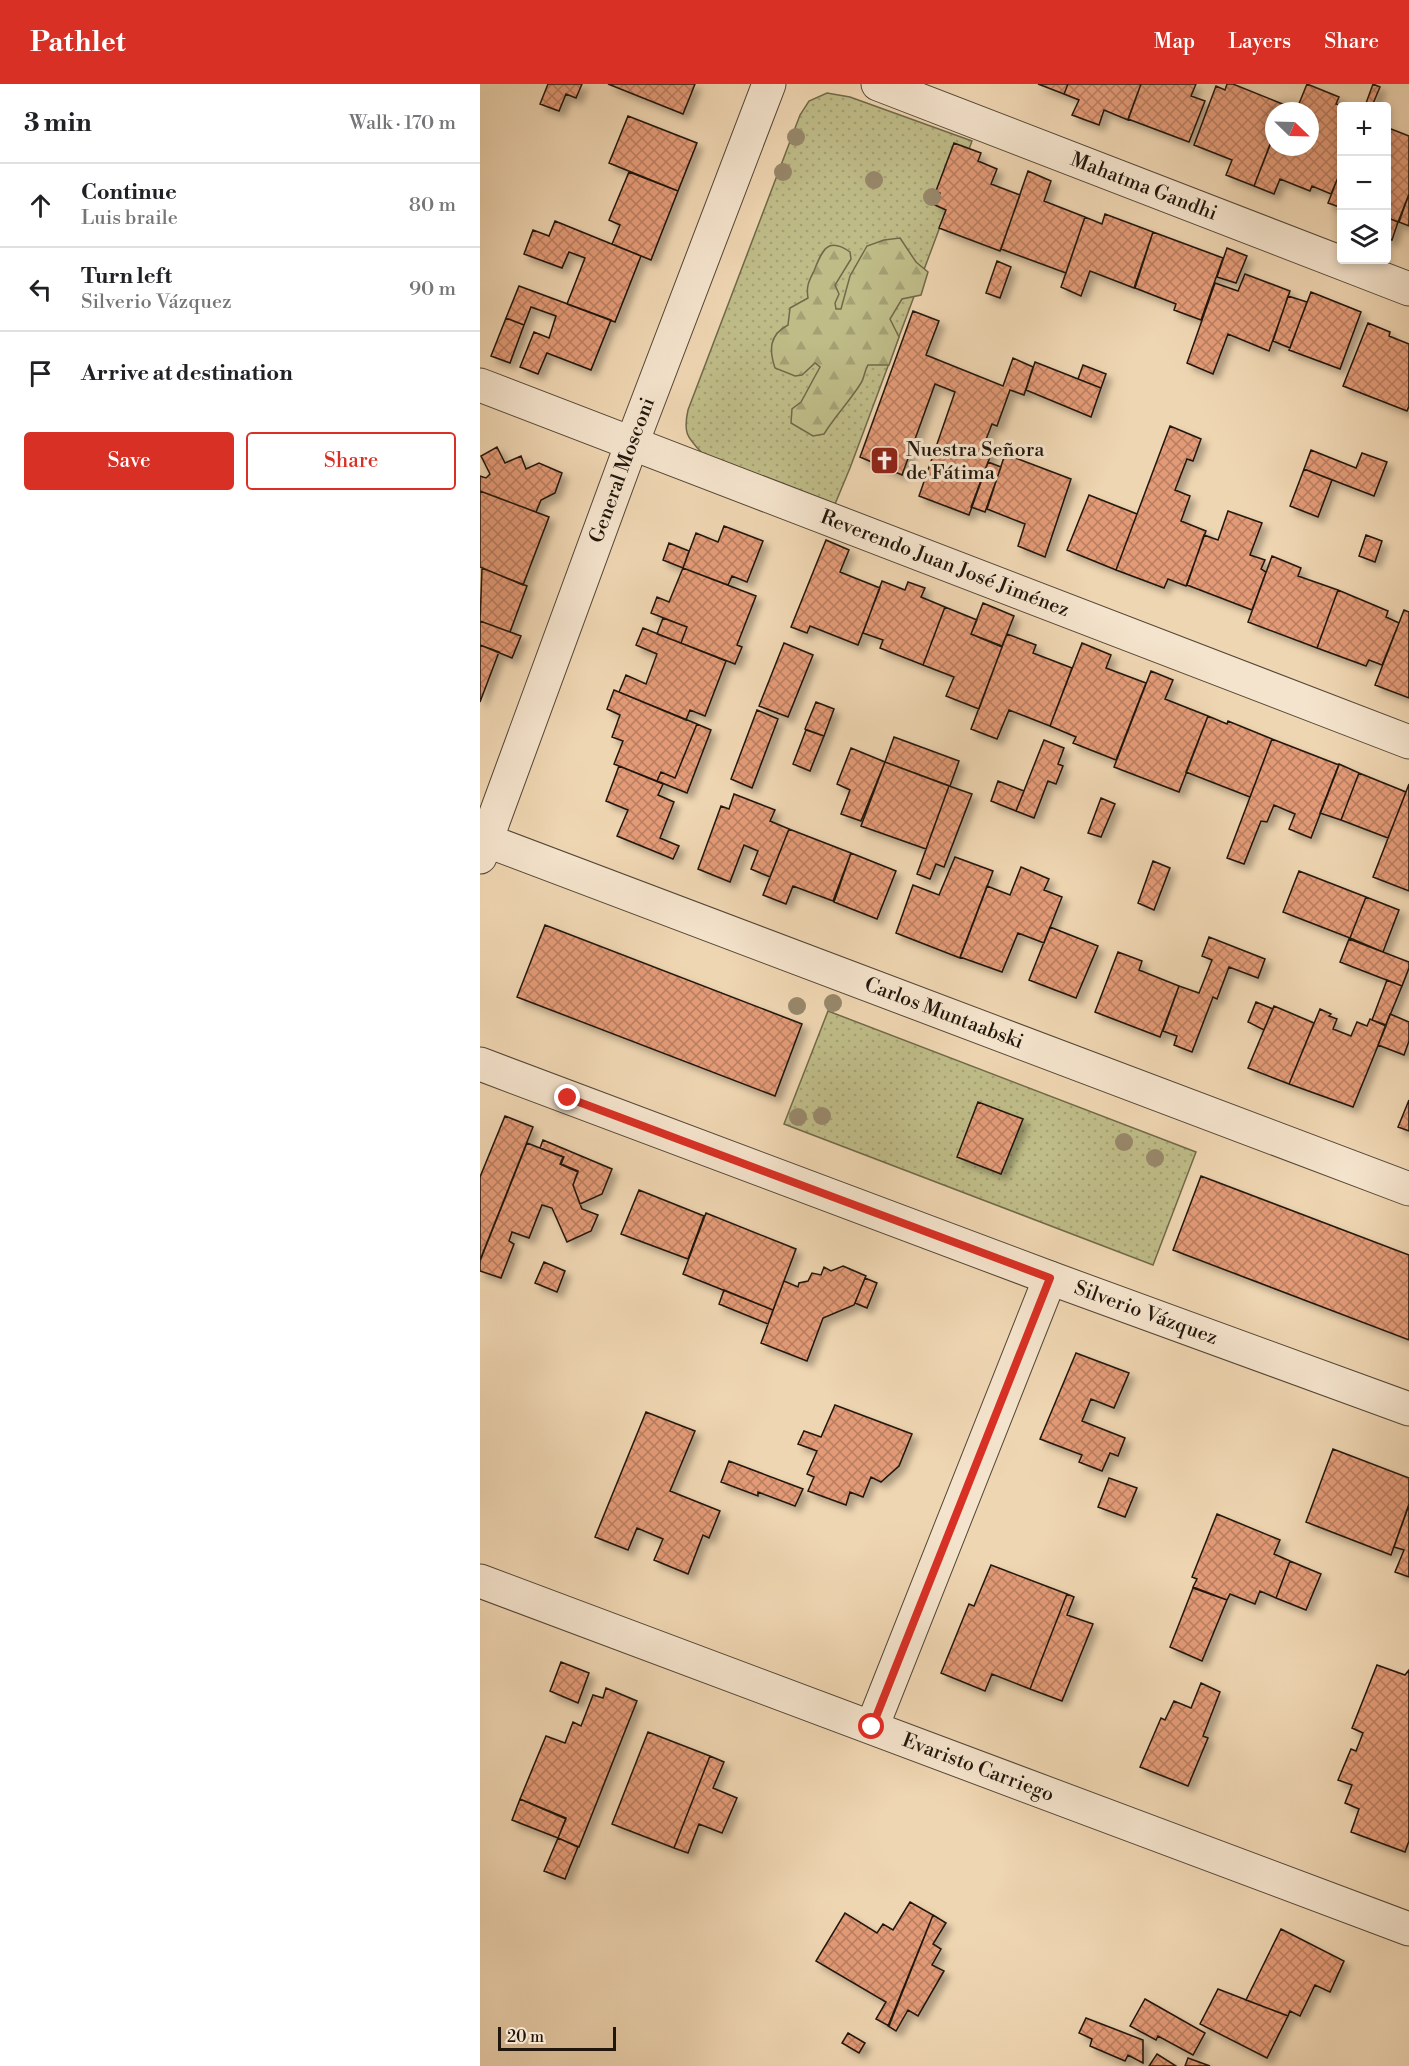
<!DOCTYPE html>
<meta charset="utf-8">
<style>
:root{--surface:#fff;--page:#f6f6f6;--text:#202124;--muted:#757577;--line:#e0e0e0;--accent:#d93025}
body{margin:0;font-family:"Libre Bodoni",serif;background:var(--page);color:var(--text)}
.controls{position:absolute;right:18px;top:18px;display:grid;overflow:hidden;border-radius:6px;box-shadow:0 3px 9px #0003}
.controls button{width:54px;height:54px;display:grid;place-items:center;padding:0;border:0;border-bottom:2px solid var(--line);background:var(--surface);color:var(--text);font:30px sans-serif}
.compass{position:absolute;left:785px;top:18px;width:54px;height:54px;border-radius:50%;background:var(--surface);box-shadow:0 3px 9px #0003;rotate:113deg}
.scale{position:absolute;left:18px;bottom:15px;width:118px;box-sizing:border-box;padding-left:6px;border:3px solid #21160c;border-top:0;font-size:16px;line-height:21px;white-space:nowrap;color:#21160c;-webkit-text-stroke:4px #f5e4cd;paint-order:stroke}
.stop{position:absolute;width:18px;height:18px;margin:-14px;border:4px solid #d93025;border-radius:50%;background:#fff}
.stop.end{background:#d93025;border-color:#fff;box-shadow:0 2px 6px #0008}
.list{margin:0;padding:0;list-style:none}
h2{display:flex;justify-content:space-between;align-items:center;height:78px;margin:0;padding:0 24px;font-size:26px}
h2 small{font-size:20px;font-weight:400;color:var(--muted)}
.list li{display:grid;grid-template-columns:39px 1fr auto;gap:18px;align-items:center;box-sizing:border-box;height:84px;padding:0 24px;border-top:2px solid var(--line)}
.list b{display:block;font-size:22px;white-space:nowrap}
.list p{margin:0;font-size:20px;white-space:nowrap;color:var(--muted)}
.list em{font-size:20px;font-style:normal;color:var(--muted)}
.actions{display:flex;gap:12px;padding:18px 24px}
.actions a{flex:1;padding:14px 0;border:2px solid var(--accent);border-radius:6px;text-align:center;font-size:21px;color:var(--accent)}
.actions .main{background:var(--accent);color:#fff}
.icon{flex:none;width:33px;height:33px;fill:none;stroke:currentColor;stroke-width:2;stroke-linecap:round;stroke-linejoin:round}
.map{position:relative;flex:none;width:929px;height:1982px;overflow:hidden}
header{display:flex;align-items:center;gap:36px;box-sizing:border-box;height:84px;padding:0 30px;background:var(--accent);color:#fff}
header strong{font-size:28px}
nav{display:flex;gap:33px;margin-inline-start:auto;font-size:21px}
main{display:flex}
aside{flex:1;background:var(--surface)}
.map>svg:first-child{display:block}
.grass{fill:url(#grass-dots);stroke:#70694a;stroke-width:1.5}
.forest{fill:url(#forest-firs);stroke:#70694a;stroke-width:1.5}
.building{fill:url(#building-cross-hatch);stroke:#21160c;stroke-width:1.5;filter:url(#shadow)}
.lines{fill:none;stroke-linecap:round;stroke-linejoin:round}
.minor-casing{stroke:#544636;stroke-width:35}
.minor{stroke:#f5e4cd;stroke-width:33}
.tree{fill:#98886b}
.route{stroke:#d93025;stroke-width:8}
.labels{text-anchor:middle;dominant-baseline:central;stroke-width:6;stroke-linejoin:round;paint-order:stroke}
.street-label{font-size:20px;fill:#21160c;stroke:#f5e4cd}
.poi-label{font-size:20px;fill:#21160c;stroke:#f5e4cd;text-anchor:start}
</style>
<header>
<strong>Pathlet</strong>
<nav><a>Map</a><a>Layers</a><a>Share</a></nav>
</header>
<main>
<aside>
<h2>3 min<small>Walk · 170 m</small></h2>
<ul class="list">
<li><svg class="icon" aria-label="ahead" viewBox="0 0 24 24"><path d="M12 20V5M6 11l6-6 6 6"/></svg><div><b>Continue</b><p>Luis braile</p></div><em>80 m</em></li>
<li><svg class="icon" aria-label="left" viewBox="0 0 24 24"><path d="M17 20v-9H6M10 6l-5 5 5 5"/></svg><div><b>Turn left</b><p>Silverio Vázquez</p></div><em>90 m</em></li>
<li><svg class="icon" aria-label="arrive" viewBox="0 0 24 24"><path d="M6 21V4h12l-3 4 3 4H6"/></svg><div><b>Arrive at destination</b></div></li>
</ul>
<div class="actions"><a class="main">Save</a><a>Share</a></div>
</aside>
<div class="map">
<svg width="929" height="1982" viewBox="0 0 929 1982">
<defs>
<pattern id="grass-dots" width="8" height="8" patternUnits="userSpaceOnUse" patternTransform="scale(1.5)"><rect width="8" height="8" fill="#bfbc88"/><path d="M2 2h.1M6 6h.1" fill="none" stroke="#a4a174" stroke-width="1.8" stroke-linecap="round"/></pattern>
<pattern id="forest-firs" width="22" height="20" patternUnits="userSpaceOnUse" patternTransform="scale(1.5)"><rect width="22" height="20" fill="#bfbc88"/><path d="M5 1l3.5 6h-7zM16 11l3.5 6h-7z" fill="#a4a174"/></pattern>
<pattern id="building-cross-hatch" width="8" height="8" patternUnits="userSpaceOnUse" patternTransform="scale(1.5)"><rect width="8" height="8" fill="#e39b77"/><path d="M0 0l8 8M0 8l8-8" fill="none" stroke="#b87d60"/></pattern>
<filter id="shadow"><feDropShadow dx="5.5" dy="5.5" stdDeviation="3" flood-color="#0004"/></filter>
</defs>
<rect width="100%" height="100%" fill="#efd6b2"/>
<filter id="stains"><feTurbulence type="fractalNoise" baseFrequency=".00333" numOctaves="4"/><feColorMatrix values="0 0 0 0 .2 0 0 0 0 .09 0 0 0 0 .02 0 0 0 .5 -.17"/></filter>
<radialGradient id="worn" r=".72"><stop offset=".6" stop-color="#630" stop-opacity="0"/><stop offset="1" stop-color="#630" stop-opacity=".3"/></radialGradient>
<path class="grass" d="M 347,9 L 370,13 L 492,57 L 370,384 L 355,420 L 222,369 C 207,353 203,349 208,326 L 320,31 L 329,17 Z
M 348,927 L 716,1068 L 673,1181 L 304,1040 Z"/>
<path class="forest" d="M 420,154 L 436,178 L 448,188 L 441,211 L 422,215 L 410,235 L 419,253 L 409,281 L 388,281 C 384,287 385,293 381,299 C 370,317 355,332 344,350 L 333,352 L 311,339 L 312,325 L 321,318 L 340,283 L 335,279 L 322,291 L 315,292 L 295,284 C 289,266 289,251 308,241 L 310,224 L 328,214 C 326,202 329,197 334,187 C 342,167 347,152 370,168 L 371,175 L 355,201 L 359,210 L 355,219 L 356,225 L 361,225 L 370,192 L 387,162 L 404,156 Z"/>
<path class="building" d="M 68,0 L 102,0 L 96,14 L 86,10 L 79,27 L 60,20 Z
M 128,0 L 215,0 L 203,30 Z
M 558,0 L 588,0 L 584,10 Z
M 588,0 L 661,0 L 648,36 L 624,26 L 619,41 L 592,31 L 599,16 L 584,10 Z
M 661,0 L 716,0 L 711,12 L 725,17 L 709,58 L 648,35 Z
M 747,0 L 753,0 L 805,21 L 803,27 L 794,27 L 794,50 L 774,102 L 746,91 L 752,76 L 714,61 L 736,2 L 745,6 Z
M 827,0 L 859,13 L 856,20 L 863,22 L 862,22 L 862,84 L 851,110 L 832,102 L 830,107 L 800,95 L 794,110 L 774,102 L 794,51 L 794,63 L 830,63 L 830,27 L 816,27 Z
M 893,0 L 900,3 L 892,22 L 885,22 Z
M 148,32 L 217,59 L 198,107 L 129,79 Z
M 906,43 L 929,52 L 929,110 L 918,138 L 906,133 Z
M 474,59 L 501,69 L 498,77 L 517,85 L 511,100 L 540,111 L 520,167 L 459,144 L 466,126 L 455,121 L 460,109 L 456,107 Z
M 862,83 L 862,124 L 848,119 Z
M 548,87 L 571,97 L 564,117 L 605,133 L 586,189 L 521,165 Z
M 149,88 L 198,107 L 171,176 L 132,160 L 140,141 L 129,136 Z
M 929,110 L 929,142 L 919,138 Z
M 625,130 L 673,148 L 654,204 L 610,187 L 601,212 L 581,203 L 605,133 L 622,140 Z
M 906,133 L 918,138 L 912,156 L 906,154 Z
M 75,137 L 161,172 L 135,238 L 87,220 L 105,174 L 89,168 L 82,184 L 44,170 L 53,146 L 69,152 Z
M 673,148 L 743,174 L 721,236 L 694,226 L 696,220 L 655,204 Z
M 747,164 L 767,172 L 756,199 L 737,193 Z
M 517,177 L 531,183 L 520,214 L 506,209 Z
M 765,190 L 810,207 L 789,267 L 748,250 L 733,290 L 707,279 L 735,199 L 758,207 Z
M 39,202 L 131,236 L 111,286 L 67,269 L 58,290 L 40,283 L 54,248 L 69,254 L 76,232 L 51,223 L 44,241 L 26,234 Z
M 831,208 L 881,228 L 860,285 L 809,266 Z
M 808,212 L 827,218 L 810,264 L 793,257 Z
M 433,227 L 459,237 L 446,271 L 523,302 L 533,274 L 553,283 L 544,311 L 530,306 L 517,342 L 512,340 L 505,358 L 514,362 L 489,431 L 439,412 L 475,308 L 455,300 L 422,391 L 380,373 Z
M 26,234 L 44,241 L 30,279 L 11,272 Z
M 888,239 L 910,248 L 909,252 L 929,260 L 929,322 L 927,327 L 863,302 Z
M 555,278 L 621,304 L 611,333 L 546,306 Z
M 603,281 L 626,290 L 621,304 L 598,295 Z
M 690,342 L 721,355 L 713,377 L 707,375 L 695,406 L 710,412 L 701,437 L 726,447 L 706,502 L 688,495 L 684,504 L 636,486 Z
M 17,363 L 25,379 L 41,372 L 46,385 L 59,379 L 82,389 L 75,409 L 61,416 L 56,428 L 0,407 L 0,392 L 6,394 L 10,390 L 1,372 Z
M 831,366 L 876,384 L 882,369 L 907,378 L 894,412 L 824,385 Z
M 525,370 L 591,395 L 565,473 L 538,462 L 545,440 L 507,425 Z
M 508,378 L 521,383 L 505,428 L 491,423 Z
M 824,385 L 852,396 L 838,433 L 810,422 Z
M 0,407 L 69,433 L 43,501 L 0,483 Z
M 609,411 L 657,430 L 636,486 L 587,466 Z
M 748,427 L 782,439 L 770,471 L 785,476 L 781,485 L 786,488 L 772,526 L 707,501 L 724,451 L 738,456 Z
M 244,442 L 283,457 L 267,498 L 252,492 L 248,501 L 203,484 L 216,449 L 238,458 Z
M 886,451 L 902,457 L 895,478 L 879,472 Z
M 346,456 L 369,466 L 360,488 L 400,504 L 378,561 L 330,542 L 327,549 L 311,543 Z
M 189,459 L 209,467 L 203,484 L 183,476 Z
M 792,472 L 821,484 L 818,492 L 858,506 L 837,564 L 768,538 Z
M 2,484 L 47,502 L 30,548 L 0,537 Z
M 203,484 L 276,512 L 257,561 L 262,563 L 255,580 L 201,559 L 207,543 L 171,529 L 177,513 L 189,518 Z
M 402,497 L 425,506 L 428,498 L 445,504 L 441,513 L 465,523 L 443,581 L 400,564 L 403,556 L 383,549 Z
M 858,506 L 908,527 L 906,533 L 919,539 L 902,581 L 889,576 L 886,582 L 837,564 Z
M 503,519 L 534,532 L 522,562 L 491,550 Z
M 465,523 L 497,536 L 491,550 L 522,563 L 499,625 L 466,612 L 474,593 L 443,581 Z
M 924,526 L 929,528 L 929,614 L 895,601 Z
M 183,534 L 207,543 L 201,559 L 177,550 Z
M 0,537 L 41,552 L 32,574 L 0,561 Z
M 163,544 L 246,577 L 225,632 L 210,626 L 206,636 L 139,608 L 146,591 L 166,600 L 177,570 L 156,561 Z
M 527,550 L 556,561 L 553,569 L 592,584 L 570,642 L 529,626 L 517,655 L 491,645 Z
M 304,559 L 333,571 L 308,633 L 279,622 Z
M 602,559 L 631,571 L 626,584 L 666,599 L 636,676 L 593,659 L 596,653 L 570,642 Z
M 0,561 L 19,568 L 0,618 Z
M 671,587 L 693,596 L 685,615 L 728,632 L 699,708 L 634,683 Z
M 134,606 L 217,640 L 195,694 L 181,688 L 177,697 L 134,680 L 143,657 L 132,653 L 140,631 L 127,625 Z
M 336,618 L 354,625 L 344,652 L 325,645 Z
M 277,626 L 298,635 L 272,704 L 251,695 Z
M 728,632 L 747,640 L 748,637 L 792,655 L 770,713 L 706,688 Z
M 217,640 L 231,646 L 207,709 L 177,697 L 181,688 L 195,694 Z
M 326,646 L 344,652 L 330,687 L 313,680 Z
M 414,653 L 479,677 L 470,702 L 405,678 Z
M 792,655 L 859,681 L 831,754 L 809,745 L 815,730 L 794,721 L 787,738 L 781,737 L 764,780 L 747,774 Z
M 564,656 L 584,664 L 578,680 L 583,682 L 576,700 L 568,697 L 554,734 L 536,727 Z
M 371,664 L 405,678 L 381,737 L 361,730 L 370,706 L 357,700 Z
M 405,678 L 469,702 L 446,765 L 381,742 Z
M 859,680 L 879,689 L 861,736 L 840,729 Z
M 139,682 L 183,700 L 178,711 L 194,718 L 180,754 L 199,762 L 193,775 L 137,752 L 148,726 L 126,717 Z
M 879,689 L 926,708 L 908,754 L 861,736 Z
M 518,697 L 544,707 L 536,727 L 511,717 Z
M 929,700 L 929,807 L 893,793 Z
M 469,702 L 492,710 L 464,783 L 456,780 L 450,795 L 437,790 Z
M 254,710 L 295,726 L 290,737 L 309,745 L 290,793 L 271,785 L 278,767 L 264,761 L 250,798 L 218,785 L 241,722 L 249,725 Z
M 621,714 L 635,720 L 621,753 L 608,749 Z
M 309,745 L 371,769 L 353,817 L 313,802 L 306,820 L 283,811 Z
M 371,769 L 416,787 L 397,835 L 354,818 Z
M 475,773 L 513,787 L 480,874 L 416,849 L 433,801 L 459,811 Z
M 673,777 L 690,784 L 674,826 L 658,819 Z
M 541,783 L 569,795 L 564,806 L 582,813 L 564,859 L 538,849 L 522,888 L 480,873 L 507,802 L 530,811 Z
M 819,787 L 886,813 L 870,854 L 803,828 Z
M 886,813 L 919,826 L 903,868 L 870,854 Z
M 65,841 L 322,940 L 295,1012 L 37,913 Z
M 570,843 L 618,862 L 596,914 L 549,896 Z
M 729,853 L 785,875 L 778,894 L 749,883 L 737,915 L 733,913 L 712,968 L 694,961 L 697,952 L 683,947 L 699,902 L 719,909 L 732,876 L 722,872 Z
M 869,855 L 929,878 L 929,884 L 922,902 L 860,878 Z
M 638,868 L 662,877 L 659,886 L 699,902 L 680,953 L 615,928 Z
M 907,896 L 922,902 L 906,941 L 892,936 Z
M 776,918 L 793,925 L 784,946 L 768,938 Z
M 794,922 L 834,939 L 809,1000 L 768,984 Z
M 840,925 L 851,930 L 849,932 L 857,935 L 853,945 L 871,952 L 877,938 L 887,942 L 890,935 L 906,942 L 873,1023 L 809,1000 Z
M 910,930 L 929,938 L 929,957 L 924,971 L 898,961 Z
M 929,1016 L 929,1047 L 918,1043 Z
M 498,1018 L 543,1035 L 521,1090 L 477,1073 Z
M 25,1032 L 53,1043 L 0,1176 L 0,1093 Z
M 63,1056 L 132,1085 L 122,1110 L 100,1120 L 93,1101 L 98,1087 L 81,1080 L 84,1073 L 60,1064 Z
M 47,1059 L 83,1073 L 80,1080 L 98,1088 L 93,1101 L 102,1125 L 118,1131 L 111,1147 L 87,1158 L 72,1124 L 62,1121 L 49,1154 L 32,1148 L 29,1157 L 34,1160 L 21,1194 L 0,1187 L 0,1177 Z
M 721,1092 L 929,1171 L 929,1256 L 693,1166 Z
M 159,1106 L 224,1132 L 208,1175 L 141,1150 Z
M 226,1129 L 316,1165 L 293,1226 L 203,1190 Z
M 64,1178 L 85,1187 L 77,1208 L 55,1199 Z
M 363,1182 L 386,1192 L 374,1221 L 343,1234 L 327,1277 L 281,1259 L 304,1197 L 318,1203 L 319,1199 L 328,1197 L 332,1189 L 341,1191 L 344,1183 L 351,1187 Z
M 385,1194 L 397,1199 L 387,1224 L 375,1219 Z
M 244,1206 L 293,1226 L 288,1240 L 239,1220 Z
M 596,1269 L 649,1289 L 634,1324 L 611,1315 L 602,1337 L 645,1354 L 638,1372 L 630,1369 L 622,1387 L 599,1378 L 602,1371 L 560,1355 Z
M 355,1321 L 432,1350 L 419,1382 L 401,1398 L 391,1393 L 383,1413 L 370,1408 L 366,1421 L 328,1407 L 334,1393 L 327,1390 L 337,1367 L 318,1360 L 324,1347 L 341,1353 Z
M 166,1328 L 215,1347 L 190,1407 L 240,1427 L 229,1454 L 223,1451 L 208,1490 L 174,1476 L 183,1455 L 157,1444 L 148,1466 L 115,1453 Z
M 853,1365 L 929,1394 L 929,1420 L 911,1471 L 826,1438 Z
M 249,1377 L 323,1405 L 315,1422 L 278,1408 L 278,1412 L 241,1398 Z
M 629,1394 L 657,1404 L 645,1433 L 618,1423 Z
M 929,1421 L 929,1493 L 915,1488 L 924,1466 L 914,1463 Z
M 737,1430 L 800,1456 L 794,1470 L 810,1477 L 796,1514 L 780,1507 L 775,1520 L 750,1510 L 747,1516 L 713,1503 L 717,1495 L 712,1493 Z
M 810,1477 L 841,1490 L 826,1526 L 796,1514 Z
M 511,1481 L 587,1510 L 550,1605 L 512,1590 L 505,1607 L 461,1589 L 489,1520 L 494,1522 Z
M 713,1504 L 747,1516 L 722,1577 L 690,1563 Z
M 587,1510 L 594,1513 L 587,1531 L 613,1540 L 582,1617 L 550,1605 Z
M 81,1578 L 109,1589 L 98,1619 L 70,1607 Z
M 897,1581 L 925,1591 L 929,1586 L 929,1757 L 925,1768 L 871,1748 L 879,1725 L 865,1719 L 872,1701 L 858,1696 L 871,1665 L 876,1667 L 883,1649 L 872,1644 Z
M 721,1599 L 740,1608 L 723,1652 L 728,1654 L 708,1702 L 660,1683 L 681,1634 L 685,1636 L 694,1617 L 711,1624 Z
M 126,1604 L 157,1617 L 99,1763 L 78,1754 L 86,1734 L 40,1715 L 66,1652 L 85,1659 L 93,1638 L 101,1642 L 113,1611 L 123,1614 Z
M 168,1648 L 230,1672 L 194,1764 L 132,1740 Z
M 230,1672 L 244,1678 L 233,1704 L 257,1714 L 242,1749 L 219,1740 L 208,1769 L 194,1764 Z
M 40,1715 L 86,1735 L 78,1754 L 32,1736 Z
M 78,1754 L 98,1763 L 85,1795 L 64,1787 Z
M 430,1818 L 453,1831 L 409,1942 L 396,1935 L 406,1918 L 336,1877 L 365,1829 L 397,1849 L 403,1840 L 413,1846 Z
M 453,1831 L 466,1839 L 453,1860 L 461,1865 L 452,1881 L 464,1887 L 438,1932 L 428,1926 L 416,1947 L 408,1942 Z
M 801,1845 L 864,1877 L 850,1908 L 835,1901 L 820,1932 L 810,1927 L 808,1932 L 766,1916 Z
M 738,1905 L 808,1932 L 787,1974 L 720,1940 Z
M 665,1915 L 725,1949 L 713,1971 L 678,1952 L 676,1956 L 650,1942 Z
M 606,1934 L 663,1956 L 663,1979 L 648,1971 L 645,1977 L 610,1962 L 612,1955 L 599,1949 Z
M 368,1949 L 385,1959 L 379,1969 L 362,1959 Z
M 677,1970 L 696,1982 L 669,1982 Z
M 708,1974 L 730,1982 L 705,1982 Z"/>
<g class="lines">
<defs>
<g id="minor">
<path id="s1" d="M 398,0 L 929,205"/>
<path id="s2" d="M 0,301 L 929,658"/>
<path id="s3" d="M 0,754 L 929,1105"/>
<path id="s4" d="M 0,773 L 152,359 L 289,0"/>
<path id="s5" d="M 0,980 L 570,1194 L 929,1325"/>
<path id="s6" d="M 0,1497 L 929,1845"/>
<path d="M 392,1643 L 570,1194"/>
</g>
</defs>
<use href="#minor" class="minor-casing"/>
<use href="#minor" class="minor"/>
</g>
<g class="tree">
<circle cx="316" cy="53" r="9"/>
<circle cx="303" cy="88" r="9"/>
<circle cx="394" cy="96" r="9"/>
<circle cx="452" cy="113" r="9"/>
<circle cx="353" cy="919" r="9"/>
<circle cx="317" cy="922" r="9"/>
<circle cx="342" cy="1032" r="9"/>
<circle cx="318" cy="1033" r="9"/>
<circle cx="644" cy="1058" r="9"/>
<circle cx="675" cy="1074" r="9"/>
</g>
<g class="lines">
<path class="route" d="M 88,1014 L 570,1194 L 392,1643"/>
</g>
<defs>
<symbol id="church-square" viewBox="-11 -11 22 22"><rect x="-9" y="-9" width="18" height="18" rx="4" fill="#8f2418" stroke="#f5e4cd"/><path d="M-1.2-6h2.4v3.5h3.3v2.4h-3.3V6h-2.4V-.1h-3.3v-2.4h3.3Z" fill="#fff"/></symbol>
</defs>
<g fill-rule="evenodd">
<use href="#church-square" x="388" y="360" width="33" height="33"/>
</g>
<g class="labels">
<g class="street-label">
<text stroke="none"><textPath href="#s1" startOffset="285">Mahatma Gandhi</textPath></text>
<text stroke="none"><textPath href="#s4" startOffset="412">General Mosconi</textPath></text>
<text stroke="none"><textPath href="#s2" startOffset="498">Reverendo Juan José Jiménez</textPath></text>
<text stroke="none"><textPath href="#s3" startOffset="496">Carlos Muntaabski</textPath></text>
<text stroke="none"><textPath href="#s5" startOffset="711">Silverio Vázquez</textPath></text>
<text stroke="none"><textPath href="#s6" startOffset="532">Evaristo Carriego</textPath></text>
</g>
<g class="poi-label">
<text x="426" y="366">Nuestra Señora<tspan x="426" dy="23">de Fátima</tspan></text>
</g>
</g>
<rect width="100%" height="100%" filter="url(#stains)"/>
<rect width="100%" height="100%" fill="url(#worn)"/>
</svg>
<div class="controls">
<button>+</button>
<button>−</button>
<button><svg class="icon" aria-label="layers" viewBox="0 0 24 24"><path d="M12 4l9 5-9 5-9-5zM3 14l9 5 9-5"/></svg></button>
</div>
<svg class="compass" viewBox="-18 -18 36 36"><path d="M0-13l5 13h-10z" fill="#e53935"/><path d="M0 13l5-13h-10z" fill="#757577"/></svg>
<div class="scale">20 m</div>
<div class="stop" style="left:392px;top:1643px"></div>
<div class="stop end" style="left:88px;top:1014px"></div>
</div>
</main>
